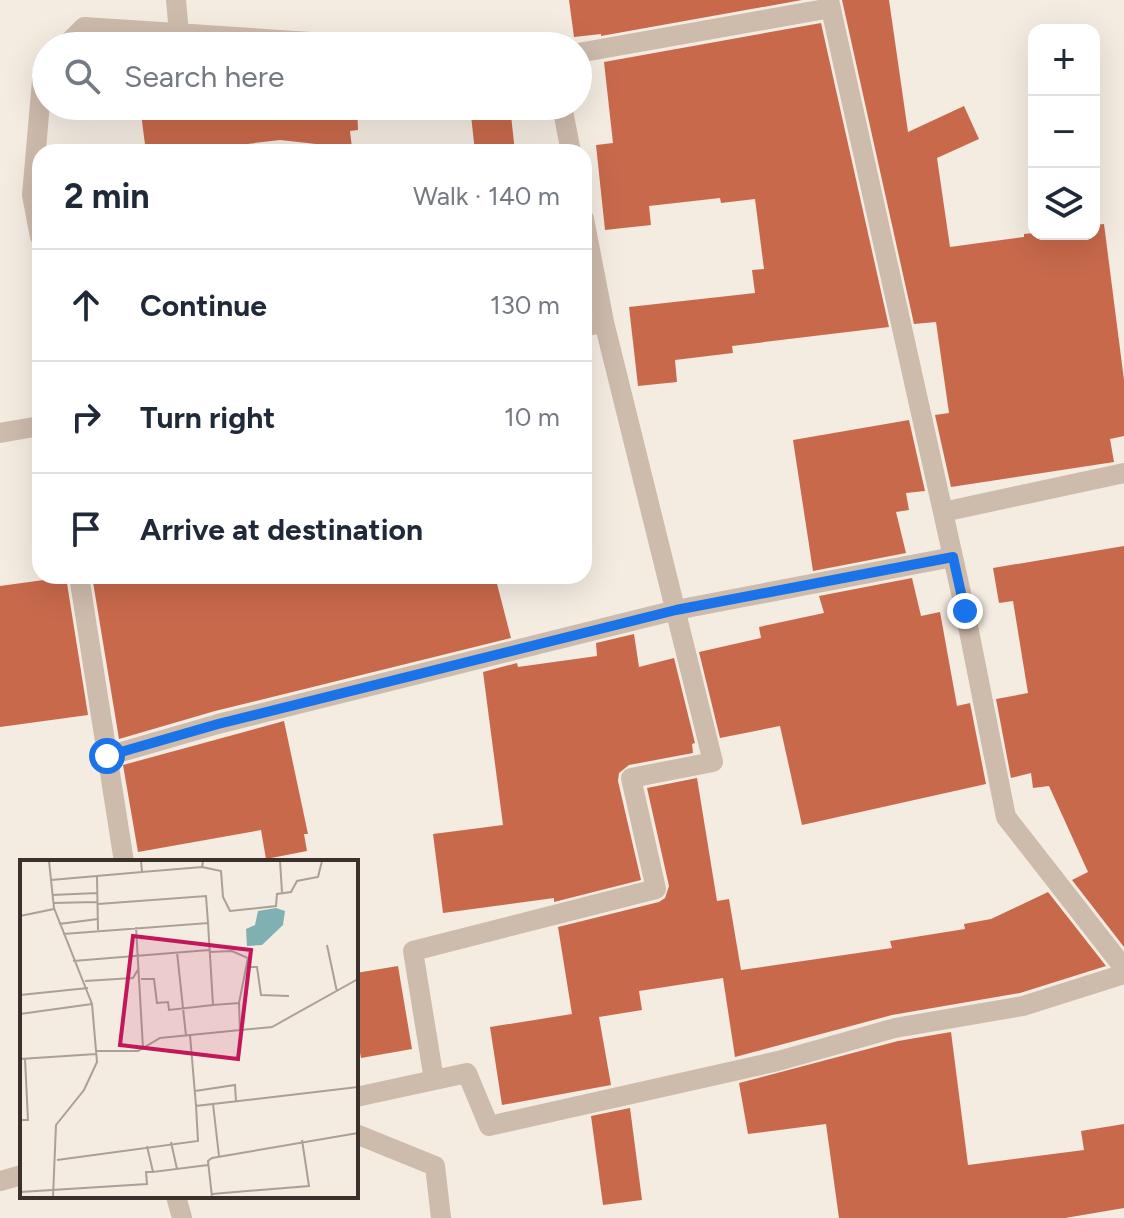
<!DOCTYPE html>
<meta charset="utf-8">
<style>
:root{--surface:#fff;--page:#f2f2f3;--text:#1f2937;--muted:#747a83;--line:#e0e1e3}
body{margin:0;font-family:Figtree,sans-serif;background:var(--page);color:var(--text)}
.controls{position:absolute;right:24px;top:24px;display:grid;overflow:hidden;border-radius:16px;box-shadow:0 8px 32px #0002}
.controls button{width:72px;height:72px;display:grid;place-items:center;padding:0;border:0;border-bottom:2px solid var(--line);background:var(--surface);color:var(--text);font:40px sans-serif}
.stop{position:absolute;width:24px;height:24px;margin:-18px;border:6px solid #1a73e8;border-radius:50%;background:#fff}
.stop.end{background:#1a73e8;border-color:#fff;box-shadow:0 2px 8px #0008}
.list{margin:0;padding:0;list-style:none}
h2{display:flex;justify-content:space-between;align-items:center;height:104px;margin:0;padding:0 32px;font-size:34px}
h2 small{font-size:26px;font-weight:400;color:var(--muted)}
.list li{display:grid;grid-template-columns:52px 1fr auto;gap:24px;align-items:center;box-sizing:border-box;height:112px;padding:0 32px;border-top:2px solid var(--line)}
.list b{display:block;font-size:30px;white-space:nowrap}
.list em{font-size:26px;font-style:normal;color:var(--muted)}
.icon{flex:none;width:44px;height:44px;fill:none;stroke:currentColor;stroke-width:2;stroke-linecap:round;stroke-linejoin:round}
.map{position:relative;flex:none;width:1124px;height:1218px;overflow:hidden}
.search{position:absolute;background:var(--surface);box-shadow:0 8px 32px #0002;left:32px;top:32px;width:560px;height:88px;display:flex;align-items:center;gap:20px;box-sizing:border-box;padding:0 28px;border-radius:44px;color:var(--muted);font-size:30px}
.panel{position:absolute;background:var(--surface);box-shadow:0 8px 32px #0002;left:32px;top:144px;width:560px;height:440px;border-radius:24px}
.map>svg:first-child{display:block}
.building{fill:#c8694b}
.lines{fill:none;stroke-linecap:round;stroke-linejoin:round}
.street{stroke:#cdbbac;stroke-width:20}
.route{stroke:#1a73e8;stroke-width:10}
.inset-road{fill:none;stroke:#aaa098;stroke-width:2}
.view{fill:#c2185b;fill-opacity:0.15;stroke:#c2185b;stroke-width:4}
.inset-edge{fill:none;stroke:#3b302b;stroke-width:4}
</style>
<div class="map">
<svg width="1124" height="1218" viewBox="0 0 1124 1218">
<rect width="100%" height="100%" fill="#f4ebe1"/>
<path class="building" d="M 569,0 L 802,0 L 601,36 L 601,34 L 574,37 Z
M 842,0 L 889,0 L 908,132 L 964,106 L 979,139 L 937,158 L 950,247 L 1024,237 L 1024,234 L 1034,233 L 1094,234 L 1094,225 L 1104,224 L 1124,380 L 1124,436 L 1110,439 L 1114,462 L 951,487 L 935,415 L 949,413 L 936,322 L 914,324 Z
M 821,23 L 889,327 L 732,346 L 733,353 L 675,360 L 677,382 L 638,386 L 629,307 L 755,293 L 752,270 L 764,269 L 755,199 L 721,203 L 720,198 L 649,206 L 651,225 L 605,230 L 596,145 L 613,143 L 604,62 Z
M 140,106 L 357,106 L 358,130 L 350,131 L 352,148 L 280,140 L 180,152 L 146,152 Z
M 470,106 L 510,106 L 515,152 L 475,152 Z
M 909,420 L 925,491 L 906,493 L 909,510 L 896,512 L 906,553 L 813,571 L 793,440 Z
M 1124,546 L 1124,947 L 1072,880 L 1088,872 L 1049,786 L 1033,788 L 1031,773 L 1011,778 L 996,699 L 1028,693 L 1013,601 L 999,603 L 993,568 Z
M 92,576 L 495,576 L 511,638 L 215,711 L 119,739 Z
M 66,577 L 88,715 L 0,727 L 0,586 Z
M 912,578 L 921,616 L 940,612 L 957,706 L 970,703 L 986,784 L 802,825 L 780,726 L 720,738 L 699,652 L 761,638 L 759,627 L 824,613 L 819,596 Z
M 634,634 L 639,667 L 674,658 L 695,743 L 692,744 L 693,753 L 629,765 L 619,773 L 618,781 L 641,880 L 554,902 L 554,898 L 443,913 L 433,834 L 503,825 L 483,672 L 517,663 L 518,667 L 597,656 L 596,643 Z
M 284,721 L 308,834 L 304,834 L 307,851 L 266,859 L 261,830 L 138,852 L 123,765 Z
M 697,778 L 717,901 L 729,899 L 741,970 L 892,948 L 890,941 L 965,929 L 964,924 L 991,919 L 1048,892 L 1106,966 L 1020,993 L 892,1015 L 735,1057 L 723,978 L 639,991 L 642,1010 L 599,1017 L 611,1085 L 502,1105 L 490,1027 L 572,1014 L 558,927 L 659,902 L 665,898 L 669,886 L 647,788 Z
M 398,966 L 412,1049 L 361,1058 L 356,1030 L 356,973 Z
M 951,1032 L 968,1165 L 1084,1150 L 1081,1131 L 1124,1124 L 1124,1208 L 1065,1218 L 839,1218 L 826,1124 L 748,1134 L 739,1083 L 898,1041 Z
M 630,1108 L 642,1200 L 603,1205 L 591,1116 Z"/>
<g class="lines">
<path class="street" d="M 176,0 L 179,33
M 829,0 L 965,611 L 1006,817 L 1124,968
M 65,46 L 84,27 L 372,46
M 578,53 L 831,8
M 562,106 L 571,152
M 584,219 L 604,322 L 584,327
M 40,237 L 32,195 L 43,69 L 46,66
M 0,433 L 40,426
M 943,512 L 1124,473
M 79,576 L 124,862
M 107,756 L 218,724 L 676,610 L 953,557
M 434,1080 L 413,951 L 656,889 L 631,778 L 713,762 L 604,322
M 356,1097 L 467,1073 L 489,1126 L 778,1061 L 895,1028 L 1023,1006 L 1124,974
M 356,1134 L 435,1166 L 441,1218
M 0,1181 L 22,1175
M 176,1196 L 182,1218"/>
</g>
<g class="lines">
<path class="route" d="M 107,756 L 218,724 L 676,610 L 953,557 L 965,611"/>
</g>
<g transform="translate(20 860)">
<rect width="338" height="338" fill="#f4ebe1"/>
<path d="M 256,48 L 265,51 L 263,65 L 242,85 L 227,86 L 226,69 L 235,65 L 238,51 Z" fill="#7fb0b2"/>
<path class="inset-road" d="M 29,1 L 34,48 L 72,144 L 77,202 L 64,230 L 36,265 L 33,337M 121,1 L 122,12 L 182,7 L 183,1M 260,1 L 262,32M 182,7 L 201,11 L 203,37 L 210,51 L 256,46 L 257,34 L 271,32 L 277,21 L 298,17 L 302,1M 77,17 L 78,70M 31,20 L 122,12M 32,35 L 77,33M 33,43 L 77,42M 78,44 L 186,36 L 188,63M 0,56 L 34,49M 39,64 L 78,59M 116,67 L 123,188M 43,74 L 188,63 L 193,145 L 219,143 L 220,171M 307,85 L 317,132M 157,92 L 166,176M 189,92 L 212,91 L 228,98 L 219,143M 53,101 L 189,90M 226,107 L 237,107 L 241,135 L 269,136M 121,119 L 134,119 L 137,143 L 148,142 L 149,150 L 193,145M 65,121 L 113,118 L 119,108M 0,135 L 68,128M 0,154 L 72,144M 170,175 L 176,246M 76,191 L 118,191 L 140,178 L 252,167 L 338,119M 0,199 L 76,194M 175,231 L 215,225 L 216,241M 193,244 L 199,296M 0,260 L 8,260 L 5,199M 151,282 L 157,309M 127,286 L 133,312 L 188,305M 37,300 L 178,281 L 176,246 L 338,227M 0,332 L 127,324 L 126,312 L 133,312M 192,334 L 289,326 L 282,280M 192,337 L 188,301 L 192,298 L 338,273"/>
<path class="view" d="M 113,76 L 231,90 L 218,199 L 100,185 Z"/>
<rect width="338" height="338" class="inset-edge"/>
</g>
</svg>
<div class="controls">
<button>+</button>
<button>−</button>
<button><svg class="icon" aria-label="layers" viewBox="0 0 24 24"><path d="M12 4l9 5-9 5-9-5zM3 14l9 5 9-5"/></svg></button>
</div>
<div class="stop" style="left:107px;top:756px"></div>
<div class="stop end" style="left:965px;top:611px"></div>
<div class="search"><svg class="icon" aria-label="search" viewBox="0 0 24 24"><circle cx="10" cy="10" r="6"/><path d="M15 15l6 6"/></svg>Search here</div>
<section class="panel">
<h2>2 min<small>Walk · 140 m</small></h2>
<ul class="list">
<li><svg class="icon" aria-label="ahead" viewBox="0 0 24 24"><path d="M12 20V5M6 11l6-6 6 6"/></svg><div><b>Continue</b></div><em>130 m</em></li>
<li><svg class="icon" aria-label="right" viewBox="0 0 24 24"><path d="M7 20v-9h11M14 6l5 5-5 5"/></svg><div><b>Turn right</b></div><em>10 m</em></li>
<li><svg class="icon" aria-label="arrive" viewBox="0 0 24 24"><path d="M6 21V4h12l-3 4 3 4H6"/></svg><div><b>Arrive at destination</b></div></li>
</ul>
</section>
</div>
